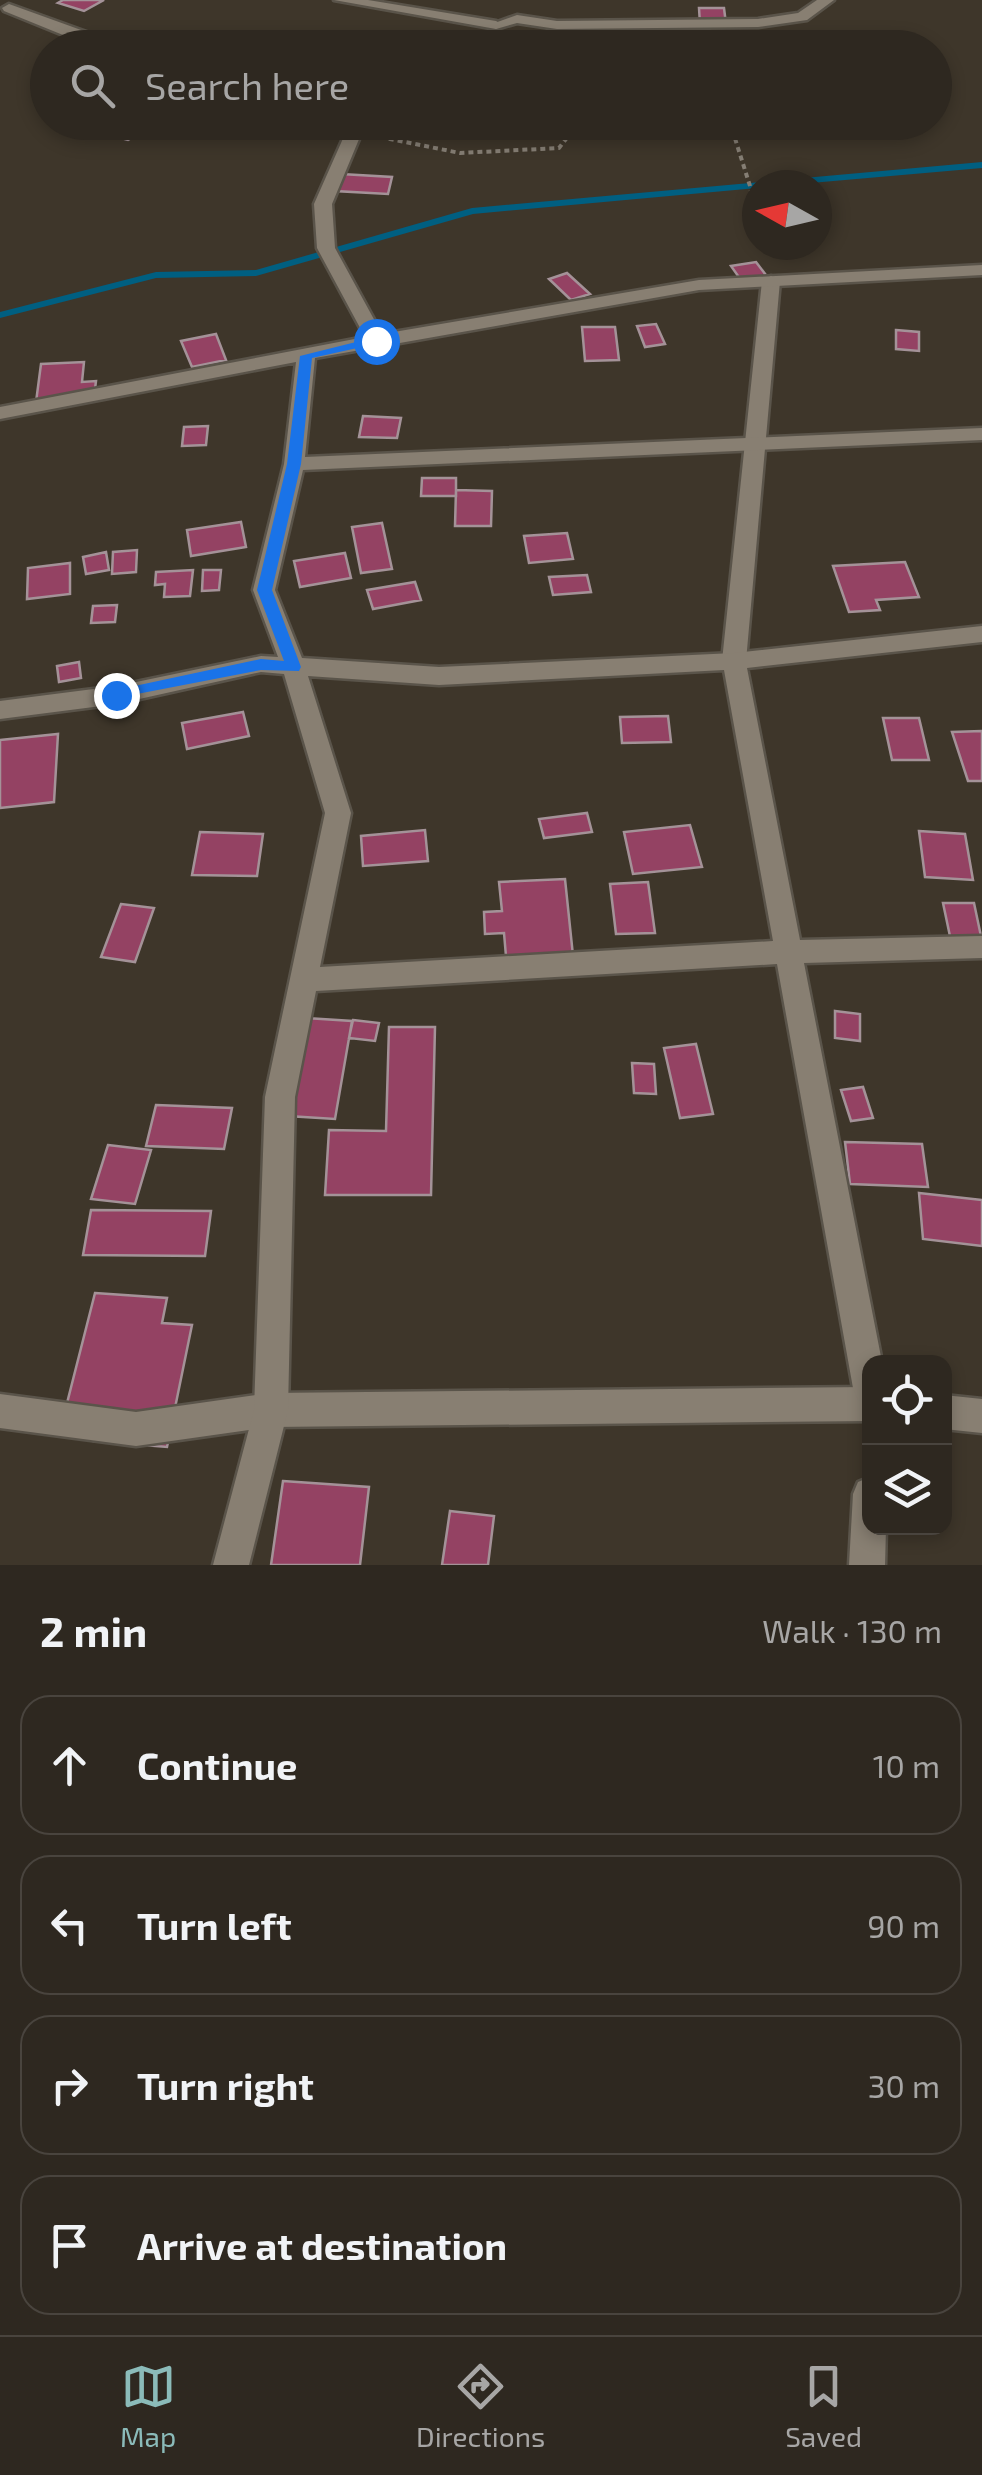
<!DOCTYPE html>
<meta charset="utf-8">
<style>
:root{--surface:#2e2820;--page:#363029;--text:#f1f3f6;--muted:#a7a6a5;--line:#49443e;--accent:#8bbbb9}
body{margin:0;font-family:"Exo 2",sans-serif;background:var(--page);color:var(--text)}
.controls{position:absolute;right:30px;bottom:30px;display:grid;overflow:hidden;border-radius:20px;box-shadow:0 5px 15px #0003}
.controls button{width:90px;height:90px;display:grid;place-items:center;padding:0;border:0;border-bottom:2px solid var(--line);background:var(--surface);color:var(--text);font:50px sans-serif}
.compass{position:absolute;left:742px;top:170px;width:90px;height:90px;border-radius:50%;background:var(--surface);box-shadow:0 5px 15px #0003;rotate:278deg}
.stop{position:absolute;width:30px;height:30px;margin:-22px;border:8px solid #1a73e8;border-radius:50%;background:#fff}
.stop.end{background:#1a73e8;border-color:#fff;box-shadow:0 2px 10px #0008}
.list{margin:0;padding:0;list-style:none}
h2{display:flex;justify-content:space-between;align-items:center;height:130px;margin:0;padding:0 40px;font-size:42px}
h2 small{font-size:32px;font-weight:400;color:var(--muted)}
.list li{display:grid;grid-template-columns:65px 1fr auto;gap:30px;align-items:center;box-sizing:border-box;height:140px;margin:0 20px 20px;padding:0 20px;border:2px solid var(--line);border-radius:30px}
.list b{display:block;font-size:38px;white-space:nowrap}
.list em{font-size:32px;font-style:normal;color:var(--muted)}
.icon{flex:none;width:55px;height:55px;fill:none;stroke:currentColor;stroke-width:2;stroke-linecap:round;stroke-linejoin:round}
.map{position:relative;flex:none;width:982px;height:1565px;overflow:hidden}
.search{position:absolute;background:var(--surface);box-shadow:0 5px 15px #0003;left:30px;right:30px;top:30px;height:110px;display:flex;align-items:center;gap:25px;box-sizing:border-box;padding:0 35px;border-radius:55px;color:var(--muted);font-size:38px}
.sheet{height:770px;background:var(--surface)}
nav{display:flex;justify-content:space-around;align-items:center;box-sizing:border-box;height:140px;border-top:2px solid var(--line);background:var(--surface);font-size:28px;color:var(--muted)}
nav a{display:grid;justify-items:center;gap:5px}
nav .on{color:var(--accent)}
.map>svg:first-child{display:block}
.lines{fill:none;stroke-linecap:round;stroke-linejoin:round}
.stream{fill:#005f81;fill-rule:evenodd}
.building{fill:#944263;stroke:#a49298;stroke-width:2.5}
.service-casing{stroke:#5a544a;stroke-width:5}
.minor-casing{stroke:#5a544a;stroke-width:5}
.path{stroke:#857e74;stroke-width:4;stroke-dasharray:5 4;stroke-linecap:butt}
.service{fill:#887f72;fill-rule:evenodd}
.minor{fill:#887f72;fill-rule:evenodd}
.route{fill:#1a73e8}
</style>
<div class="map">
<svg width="982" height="1565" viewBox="0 0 982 1565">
<rect width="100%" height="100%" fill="#3e362a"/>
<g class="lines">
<path class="stream" d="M 982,162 L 982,168 L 788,185 L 757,185 L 757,188 L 473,214 L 256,276 L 156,278 L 0,318 L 0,312 L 156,272 L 256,270 L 472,208 Z"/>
</g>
<path class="building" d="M 63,0 L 104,0 L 84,11 L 58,3 Z
M 699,8 L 724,8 L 726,24 L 700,24 Z
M 75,122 L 137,122 L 140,124 L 134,127 L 144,131 L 128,140 L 102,133 L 95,137 L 77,129 L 83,126 Z
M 341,174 L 392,177 L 388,194 L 335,191 Z
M 756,262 L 769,279 L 743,283 L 731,266 Z
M 567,273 L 590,294 L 571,300 L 549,279 Z
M 656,324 L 665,344 L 645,347 L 637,326 Z
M 582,327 L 615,327 L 619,360 L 585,361 Z
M 896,330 L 919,332 L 919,351 L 896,349 Z
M 216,334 L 226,360 L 192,367 L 181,341 Z
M 84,362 L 82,382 L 96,381 L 94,397 L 36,402 L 41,364 Z
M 363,416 L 401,418 L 397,438 L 359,437 Z
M 208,426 L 206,445 L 182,446 L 184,427 Z
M 422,478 L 456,478 L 456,496 L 421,496 Z
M 456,490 L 492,491 L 491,526 L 455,526 Z
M 241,522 L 246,547 L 191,556 L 187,530 Z
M 382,523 L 392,569 L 361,573 L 352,527 Z
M 567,533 L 573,559 L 529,563 L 524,536 Z
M 137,550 L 136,572 L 112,574 L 113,552 Z
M 106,552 L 109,570 L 86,574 L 83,557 Z
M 345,553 L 351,578 L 300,587 L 294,561 Z
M 905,562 L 919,597 L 876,600 L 880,610 L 849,612 L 833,566 Z
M 70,563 L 70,594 L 27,599 L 28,568 Z
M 193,570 L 190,596 L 164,597 L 165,584 L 155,585 L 156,572 Z
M 203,570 L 221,570 L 219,590 L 202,591 Z
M 587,575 L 591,592 L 553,595 L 549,577 Z
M 415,582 L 421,600 L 373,609 L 367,590 Z
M 117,605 L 115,622 L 91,623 L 93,606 Z
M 79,662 L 81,678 L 59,682 L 57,666 Z
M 243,712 L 249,736 L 187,749 L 182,723 Z
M 668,716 L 671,742 L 622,743 L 620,717 Z
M 883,718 L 919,718 L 929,760 L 892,760 Z
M 982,731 L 982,781 L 968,781 L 952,732 Z
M 58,734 L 54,802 L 0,808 L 0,740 Z
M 587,813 L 592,832 L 544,838 L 539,819 Z
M 690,825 L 702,867 L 633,874 L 624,832 Z
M 425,830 L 428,861 L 363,866 L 361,836 Z
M 919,831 L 965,834 L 973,880 L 925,877 Z
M 200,832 L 263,834 L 257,876 L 192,875 Z
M 565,879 L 574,965 L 507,968 L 504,933 L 485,934 L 484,912 L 502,911 L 499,882 Z
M 648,882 L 655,933 L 616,934 L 610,884 Z
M 943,903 L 974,903 L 982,941 L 951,941 Z
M 121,904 L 154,908 L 135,962 L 101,957 Z
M 835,1011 L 860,1014 L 860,1041 L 835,1038 Z
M 306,1018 L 352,1021 L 335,1119 L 288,1116 Z
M 353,1020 L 379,1023 L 375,1041 L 349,1038 Z
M 389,1027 L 435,1027 L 431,1195 L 325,1195 L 329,1130 L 386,1131 Z
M 696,1044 L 713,1114 L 680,1118 L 664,1048 Z
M 632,1063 L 654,1064 L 656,1094 L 634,1093 Z
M 863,1087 L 873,1118 L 851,1121 L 841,1090 Z
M 156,1105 L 232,1108 L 224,1149 L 146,1146 Z
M 845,1142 L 922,1144 L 928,1187 L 850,1184 Z
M 108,1145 L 151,1150 L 135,1204 L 91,1199 Z
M 919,1193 L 982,1200 L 982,1246 L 923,1239 Z
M 91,1210 L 211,1211 L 205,1256 L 83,1255 Z
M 95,1293 L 167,1298 L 162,1323 L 192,1325 L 167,1447 L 94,1441 L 99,1419 L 64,1415 Z
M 283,1481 L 369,1487 L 360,1565 L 271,1565 Z
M 450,1511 L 494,1516 L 488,1565 L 442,1565 Z"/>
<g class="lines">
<defs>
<path id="service" d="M 817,0 L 834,0 L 807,20 L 758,27 L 557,29 L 517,23 L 496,29 L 489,25 L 517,15 L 557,21 L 758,19 L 798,13 Z
M 771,276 L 780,281 L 746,661 L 734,669 L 722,661 L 762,281 Z
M 870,1387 L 870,1421 L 271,1427 L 136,1446 L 0,1428 L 0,1394 L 136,1412 L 271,1393 Z
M 944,1395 L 982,1399 L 982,1433 L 944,1429 Z"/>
<path id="minor" d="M 334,0 L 368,0 L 496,21 L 503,25 L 496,29 Z
M 9,4 L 106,39 L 110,48 L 95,48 L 4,11 L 2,8 Z
M 312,122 L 339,122 L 362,132 L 332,204 L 335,248 L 382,334 L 699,280 L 982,265 L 982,275 L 699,290 L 315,358 L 305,457 L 982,428 L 982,440 L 303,470 L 275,590 L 302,658 L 439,667 L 734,653 L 982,626 L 982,642 L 747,668 L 800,940 L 982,936 L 982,958 L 804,963 L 882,1362 L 870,1362 L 870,1404 L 858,1400 L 853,1388 L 777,964 L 316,991 L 295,1097 L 288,1410 L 249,1565 L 213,1565 L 254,1410 L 265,1097 L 325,813 L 284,674 L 261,672 L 117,704 L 0,719 L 0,701 L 117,686 L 261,656 L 278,657 L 253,590 L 284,464 L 296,362 L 0,419 L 0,407 L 365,337 L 317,248 L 314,204 L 345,134 ZM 724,670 L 773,941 L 320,967 L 351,813 L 308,676 L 439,685 Z
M 870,1477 L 870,1528 L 886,1528 L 885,1565 L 849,1565 L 853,1494 L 858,1482 Z"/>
</defs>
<use href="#service" class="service-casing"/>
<use href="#minor" class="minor-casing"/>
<path class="path" d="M 736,122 L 732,129 L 750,186 L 757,226
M 380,137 L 460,153 L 559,148 L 579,122"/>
<use href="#service" class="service"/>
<use href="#minor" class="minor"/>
</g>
<path class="route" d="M 376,337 L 380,343 L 312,358 L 301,464 L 272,590 L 301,667 L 299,671 L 261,670 L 111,699 L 109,695 L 116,690 L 261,659 L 284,661 L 257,590 L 287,464 L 300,356 Z"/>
</svg>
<div class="controls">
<button><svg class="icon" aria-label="locate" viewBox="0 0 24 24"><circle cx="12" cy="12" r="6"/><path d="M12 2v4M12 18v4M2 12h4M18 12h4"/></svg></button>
<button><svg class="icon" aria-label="layers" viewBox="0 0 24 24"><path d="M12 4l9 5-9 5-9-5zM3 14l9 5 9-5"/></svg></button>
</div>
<svg class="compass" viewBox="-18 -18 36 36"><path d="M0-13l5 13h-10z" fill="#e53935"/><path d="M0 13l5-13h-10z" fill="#a7a6a5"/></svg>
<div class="stop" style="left:376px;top:341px"></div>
<div class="stop end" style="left:116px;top:695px"></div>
<div class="search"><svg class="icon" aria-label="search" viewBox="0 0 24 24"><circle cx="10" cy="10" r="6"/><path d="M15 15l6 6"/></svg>Search here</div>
</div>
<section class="sheet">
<h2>2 min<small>Walk · 130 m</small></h2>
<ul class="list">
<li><svg class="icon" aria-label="ahead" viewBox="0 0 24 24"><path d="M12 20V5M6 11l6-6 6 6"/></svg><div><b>Continue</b></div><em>10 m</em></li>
<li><svg class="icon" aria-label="left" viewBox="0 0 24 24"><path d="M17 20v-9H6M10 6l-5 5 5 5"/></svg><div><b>Turn left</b></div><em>90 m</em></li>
<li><svg class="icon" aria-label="right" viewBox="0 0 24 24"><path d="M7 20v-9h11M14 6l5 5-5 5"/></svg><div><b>Turn right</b></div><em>30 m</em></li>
<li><svg class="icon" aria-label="arrive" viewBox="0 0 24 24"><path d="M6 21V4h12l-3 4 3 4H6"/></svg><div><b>Arrive at destination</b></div></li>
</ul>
</section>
<nav>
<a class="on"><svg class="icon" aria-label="map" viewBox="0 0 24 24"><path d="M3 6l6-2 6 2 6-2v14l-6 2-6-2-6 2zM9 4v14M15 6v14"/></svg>Map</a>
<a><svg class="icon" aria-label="directions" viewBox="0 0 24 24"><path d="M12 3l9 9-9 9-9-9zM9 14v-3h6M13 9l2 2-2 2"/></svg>Directions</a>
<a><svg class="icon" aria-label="saved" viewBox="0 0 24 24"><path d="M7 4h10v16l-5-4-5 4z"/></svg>Saved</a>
</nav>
